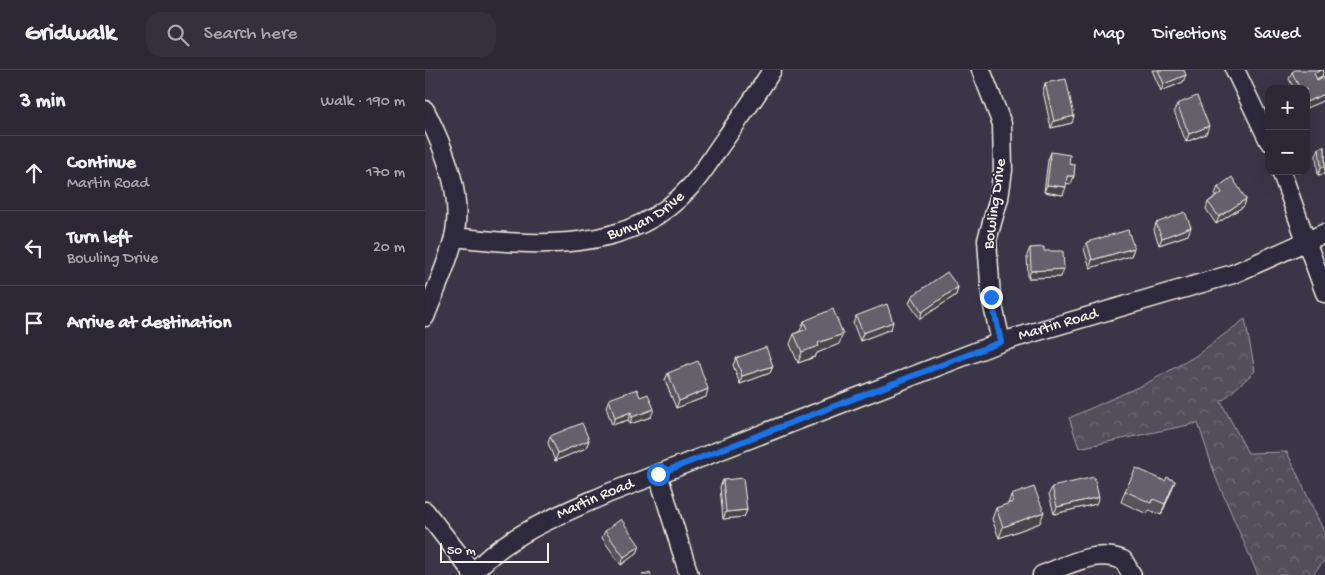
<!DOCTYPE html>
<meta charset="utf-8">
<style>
:root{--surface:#2c2835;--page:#34303d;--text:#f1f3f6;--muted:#a6a6ad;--line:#484450}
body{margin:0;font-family:"Gochi Hand",sans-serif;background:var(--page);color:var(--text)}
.controls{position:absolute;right:15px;top:15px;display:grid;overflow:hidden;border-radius:10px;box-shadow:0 5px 20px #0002}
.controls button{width:45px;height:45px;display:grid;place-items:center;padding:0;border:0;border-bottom:1px solid var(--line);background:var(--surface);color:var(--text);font:25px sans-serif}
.scale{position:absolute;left:15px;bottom:12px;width:109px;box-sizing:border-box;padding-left:5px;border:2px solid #f4f1e8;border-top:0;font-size:14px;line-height:18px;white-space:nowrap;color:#f4f1e8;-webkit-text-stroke:4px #2f2a3d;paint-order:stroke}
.stop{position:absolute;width:15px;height:15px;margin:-11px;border:4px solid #1a73e8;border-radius:50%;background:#fff}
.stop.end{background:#1a73e8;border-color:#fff;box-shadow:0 1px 5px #0008}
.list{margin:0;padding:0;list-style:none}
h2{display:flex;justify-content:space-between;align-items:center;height:65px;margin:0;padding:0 20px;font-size:21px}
h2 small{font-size:16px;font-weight:400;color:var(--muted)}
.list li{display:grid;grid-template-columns:32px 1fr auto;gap:15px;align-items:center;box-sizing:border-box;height:75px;padding:0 20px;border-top:1px solid var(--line)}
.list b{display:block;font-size:19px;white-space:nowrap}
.list p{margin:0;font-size:16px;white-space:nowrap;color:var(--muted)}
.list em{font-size:16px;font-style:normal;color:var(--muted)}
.icon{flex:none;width:28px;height:28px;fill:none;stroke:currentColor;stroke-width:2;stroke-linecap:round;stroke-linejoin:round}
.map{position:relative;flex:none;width:900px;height:505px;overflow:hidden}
header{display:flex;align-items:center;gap:30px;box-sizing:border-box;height:70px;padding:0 25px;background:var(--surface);border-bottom:1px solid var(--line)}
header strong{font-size:24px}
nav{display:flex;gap:28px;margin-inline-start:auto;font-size:18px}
.search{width:350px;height:45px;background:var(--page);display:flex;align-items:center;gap:12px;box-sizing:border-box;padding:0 18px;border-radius:15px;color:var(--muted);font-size:19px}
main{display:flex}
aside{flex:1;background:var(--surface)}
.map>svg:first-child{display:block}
.forest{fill:url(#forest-crowns);stroke:#a4a0a2}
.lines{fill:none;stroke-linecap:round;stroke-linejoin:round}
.minor-casing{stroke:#f4f1e8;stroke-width:21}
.minor{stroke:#2f2a3d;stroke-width:18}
.wall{fill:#57535d;stroke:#f4f1e8}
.shaded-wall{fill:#47444c;stroke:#f4f1e8}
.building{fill:#65616c;stroke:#f4f1e8}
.route{stroke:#1a73e8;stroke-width:6}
.labels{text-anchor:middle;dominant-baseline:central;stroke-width:4;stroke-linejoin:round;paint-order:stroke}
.street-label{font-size:16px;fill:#f4f1e8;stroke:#2f2a3d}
</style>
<header>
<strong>Gridwalk</strong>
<div class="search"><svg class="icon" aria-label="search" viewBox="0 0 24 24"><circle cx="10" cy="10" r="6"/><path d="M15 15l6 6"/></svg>Search here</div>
<nav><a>Map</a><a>Directions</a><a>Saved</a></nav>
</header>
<main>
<aside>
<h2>3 min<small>Walk · 190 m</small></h2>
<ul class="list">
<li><svg class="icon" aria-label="ahead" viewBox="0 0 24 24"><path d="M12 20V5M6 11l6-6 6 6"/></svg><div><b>Continue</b><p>Martin Road</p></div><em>170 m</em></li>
<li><svg class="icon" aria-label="left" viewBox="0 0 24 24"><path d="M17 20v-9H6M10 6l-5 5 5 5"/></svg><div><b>Turn left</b><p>Bowling Drive</p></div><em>20 m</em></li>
<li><svg class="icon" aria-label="arrive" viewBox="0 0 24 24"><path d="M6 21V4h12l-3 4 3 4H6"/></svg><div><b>Arrive at destination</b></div></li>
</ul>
</aside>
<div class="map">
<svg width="900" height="505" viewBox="0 0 900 505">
<defs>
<pattern id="forest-crowns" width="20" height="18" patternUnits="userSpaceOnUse" patternTransform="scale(1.25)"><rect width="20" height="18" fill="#534e5c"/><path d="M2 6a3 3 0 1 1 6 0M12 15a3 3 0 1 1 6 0" fill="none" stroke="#6c6873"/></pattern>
</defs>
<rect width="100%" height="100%" fill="#3b3647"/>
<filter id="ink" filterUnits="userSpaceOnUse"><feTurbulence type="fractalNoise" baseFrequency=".02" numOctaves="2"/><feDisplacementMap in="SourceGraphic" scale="10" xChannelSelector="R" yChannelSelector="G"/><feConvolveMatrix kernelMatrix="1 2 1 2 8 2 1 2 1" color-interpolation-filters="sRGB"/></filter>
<g filter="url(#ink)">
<path class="forest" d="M 820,249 L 830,301 L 796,332 L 823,383 L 862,382 L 900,464 L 900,490 L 887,505 L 833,505 L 791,408 L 773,353 L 654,378 L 644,348 L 722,313 L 769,287 Z"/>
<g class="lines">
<defs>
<g id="minor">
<path d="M 556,0 L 577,54 L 578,100 L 574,128 L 562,170 L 566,227 L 576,272"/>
<path d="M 810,0 L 844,71"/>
<path d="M 0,40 C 20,80 41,130 27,175 C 20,200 9,223 0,247"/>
<path d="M 856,101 L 900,223"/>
<path id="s1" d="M 29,167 C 108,176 205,185 264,118 C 278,104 288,85 300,69 C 316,46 333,24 347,0"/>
<path d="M 233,404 L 264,505"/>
<path d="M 0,441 L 48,503"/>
<path id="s2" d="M 47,505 C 76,467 141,442 184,423 L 576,272 L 808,204 L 900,163"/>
<path d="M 617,505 C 643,495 670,479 698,490 L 707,505"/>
</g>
</defs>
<use href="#minor" class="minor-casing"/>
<use href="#minor" class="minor"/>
</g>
<path class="wall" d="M 727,0 L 759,0 L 758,12 L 736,21 Z
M 867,2 L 897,6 L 892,8 L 892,10 L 900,6 L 900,30 L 881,38 L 881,19 L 869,19 L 864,9 Z
M 620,13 L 647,53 L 626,58 L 618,21 Z
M 752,34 L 781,64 L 761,72 L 749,41 Z
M 900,77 L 900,104 L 893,105 L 891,86 L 894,78 Z
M 626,82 L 644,94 L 646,114 L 641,113 L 638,125 L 619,122 L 623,90 Z
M 793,117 L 821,129 L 819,136 L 791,154 L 781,139 L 783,132 L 791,126 L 790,124 Z
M 731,153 L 766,157 L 763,165 L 734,175 L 729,160 Z
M 662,172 L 709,178 L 706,186 L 665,198 L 659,179 Z
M 605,178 L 619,181 L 636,207 L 603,208 L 602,185 Z
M 533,217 L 531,225 L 495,249 L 484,233 L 487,226 Z
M 431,246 L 466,259 L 435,271 L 428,253 Z
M 379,251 L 414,274 L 392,283 L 390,287 L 373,293 L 365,274 L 369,264 L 375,261 Z
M 311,288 L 348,296 L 345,303 L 315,314 L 308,295 Z
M 243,303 L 281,327 L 251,338 L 240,310 Z
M 215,327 L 226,347 L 205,354 L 203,350 L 187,355 L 181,337 L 184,329 Z
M 125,366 L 164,370 L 161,378 L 130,391 L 123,373 Z
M 298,410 L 322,440 L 319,447 L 298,449 L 295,417 Z
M 627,417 L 671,434 L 629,444 L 624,424 Z
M 700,421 L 746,422 L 736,445 L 724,440 L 722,444 L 696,432 Z
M 586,425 L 615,453 L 574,468 L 567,449 L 571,438 L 583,434 Z
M 180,461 L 215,476 L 212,483 L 196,495 L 177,468 Z"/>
<path class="shaded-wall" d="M 897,0 L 899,0 L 897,6 L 887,11 L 889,3 Z
M 761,5 L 758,12 L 736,21 L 739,14 Z
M 900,24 L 900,30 L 881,38 L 881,32 Z
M 649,46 L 647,53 L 626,58 L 629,51 Z
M 784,56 L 781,64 L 761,72 L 764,64 Z
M 896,97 L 900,97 L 900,104 L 893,105 Z
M 642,106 L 649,106 L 646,114 L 639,113 Z
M 622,115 L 641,117 L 638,125 L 619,122 Z
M 821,129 L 819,136 L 791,154 L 794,147 Z
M 766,157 L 763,165 L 734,175 L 737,168 Z
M 709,178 L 706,186 L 665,198 L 667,190 Z
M 639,199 L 636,207 L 603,208 L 606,201 Z
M 533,217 L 531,225 L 495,249 L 497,242 Z
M 468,252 L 466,259 L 435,271 L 438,263 Z
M 418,264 L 414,274 L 392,283 L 390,287 L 373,293 L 377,282 L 393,273 Z
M 348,296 L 345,303 L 315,314 L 317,306 Z
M 283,319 L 281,327 L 251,338 L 254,331 Z
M 229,339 L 226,347 L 205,354 L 207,347 Z
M 206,342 L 203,350 L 187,355 L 190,348 Z
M 164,370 L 161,378 L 130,391 L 133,383 Z
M 750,411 L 746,422 L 736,445 L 740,434 Z
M 674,427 L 671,434 L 629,444 L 632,437 Z
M 322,440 L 319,447 L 298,449 L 301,442 Z
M 619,442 L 615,453 L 574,468 L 578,457 Z
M 215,476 L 212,483 L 196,495 L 199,487 Z"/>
<path class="building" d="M 733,0 L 759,0 L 761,5 L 739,14 Z
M 870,0 L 897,0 L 889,3 L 892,10 L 900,6 L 900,24 L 881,32 L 881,19 L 875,19 L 867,2 Z
M 641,9 L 649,46 L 629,51 L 620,13 Z
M 772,26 L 784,56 L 764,64 L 752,34 Z
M 900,77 L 900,97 L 896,97 L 894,78 Z
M 626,82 L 645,85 L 644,94 L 650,95 L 649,106 L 642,106 L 641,117 L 622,115 Z
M 807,107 L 821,129 L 794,147 L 783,132 L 797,123 L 793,117 Z
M 760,142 L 766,157 L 737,168 L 731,153 Z
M 703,160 L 709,178 L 667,190 L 662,172 Z
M 619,177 L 619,181 L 638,181 L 639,199 L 606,201 L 605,178 Z
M 522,202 L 533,217 L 497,242 L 487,226 Z
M 462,234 L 468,252 L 438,263 L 431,246 Z
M 408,239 L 418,264 L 393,273 L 394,276 L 377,282 L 369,264 L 382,259 L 379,251 Z
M 341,277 L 348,296 L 317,306 L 311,288 Z
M 273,291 L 283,319 L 254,331 L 243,303 Z
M 212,319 L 215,327 L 223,324 L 229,339 L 207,347 L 206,342 L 190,348 L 184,329 Z
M 157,353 L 164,370 L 133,383 L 125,366 Z
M 711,398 L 740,411 L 742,407 L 750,411 L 740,434 L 728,429 L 726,433 L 700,421 Z
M 669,407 L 674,427 L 632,437 L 627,417 Z
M 318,408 L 322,440 L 301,442 L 298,410 Z
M 609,417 L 619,442 L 578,457 L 571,438 L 588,432 L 586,425 Z
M 196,449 L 215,476 L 199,487 L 180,461 Z
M 225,502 L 226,505 L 217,505 Z"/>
</g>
<g class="lines" filter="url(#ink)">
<path class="route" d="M 233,404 L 576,272 L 566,227"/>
</g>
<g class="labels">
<g class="street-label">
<text transform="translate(571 134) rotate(-82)">Bowling Drive</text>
<text stroke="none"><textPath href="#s1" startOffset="198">Bunyan Drive</textPath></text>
<text stroke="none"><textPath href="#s2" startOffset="641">Martin Road</textPath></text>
<text stroke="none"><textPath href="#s2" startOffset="146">Martin Road</textPath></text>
</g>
</g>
</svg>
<div class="controls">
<button>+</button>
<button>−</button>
</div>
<div class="scale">50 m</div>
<div class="stop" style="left:233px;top:404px"></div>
<div class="stop end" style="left:566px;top:227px"></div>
</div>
</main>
